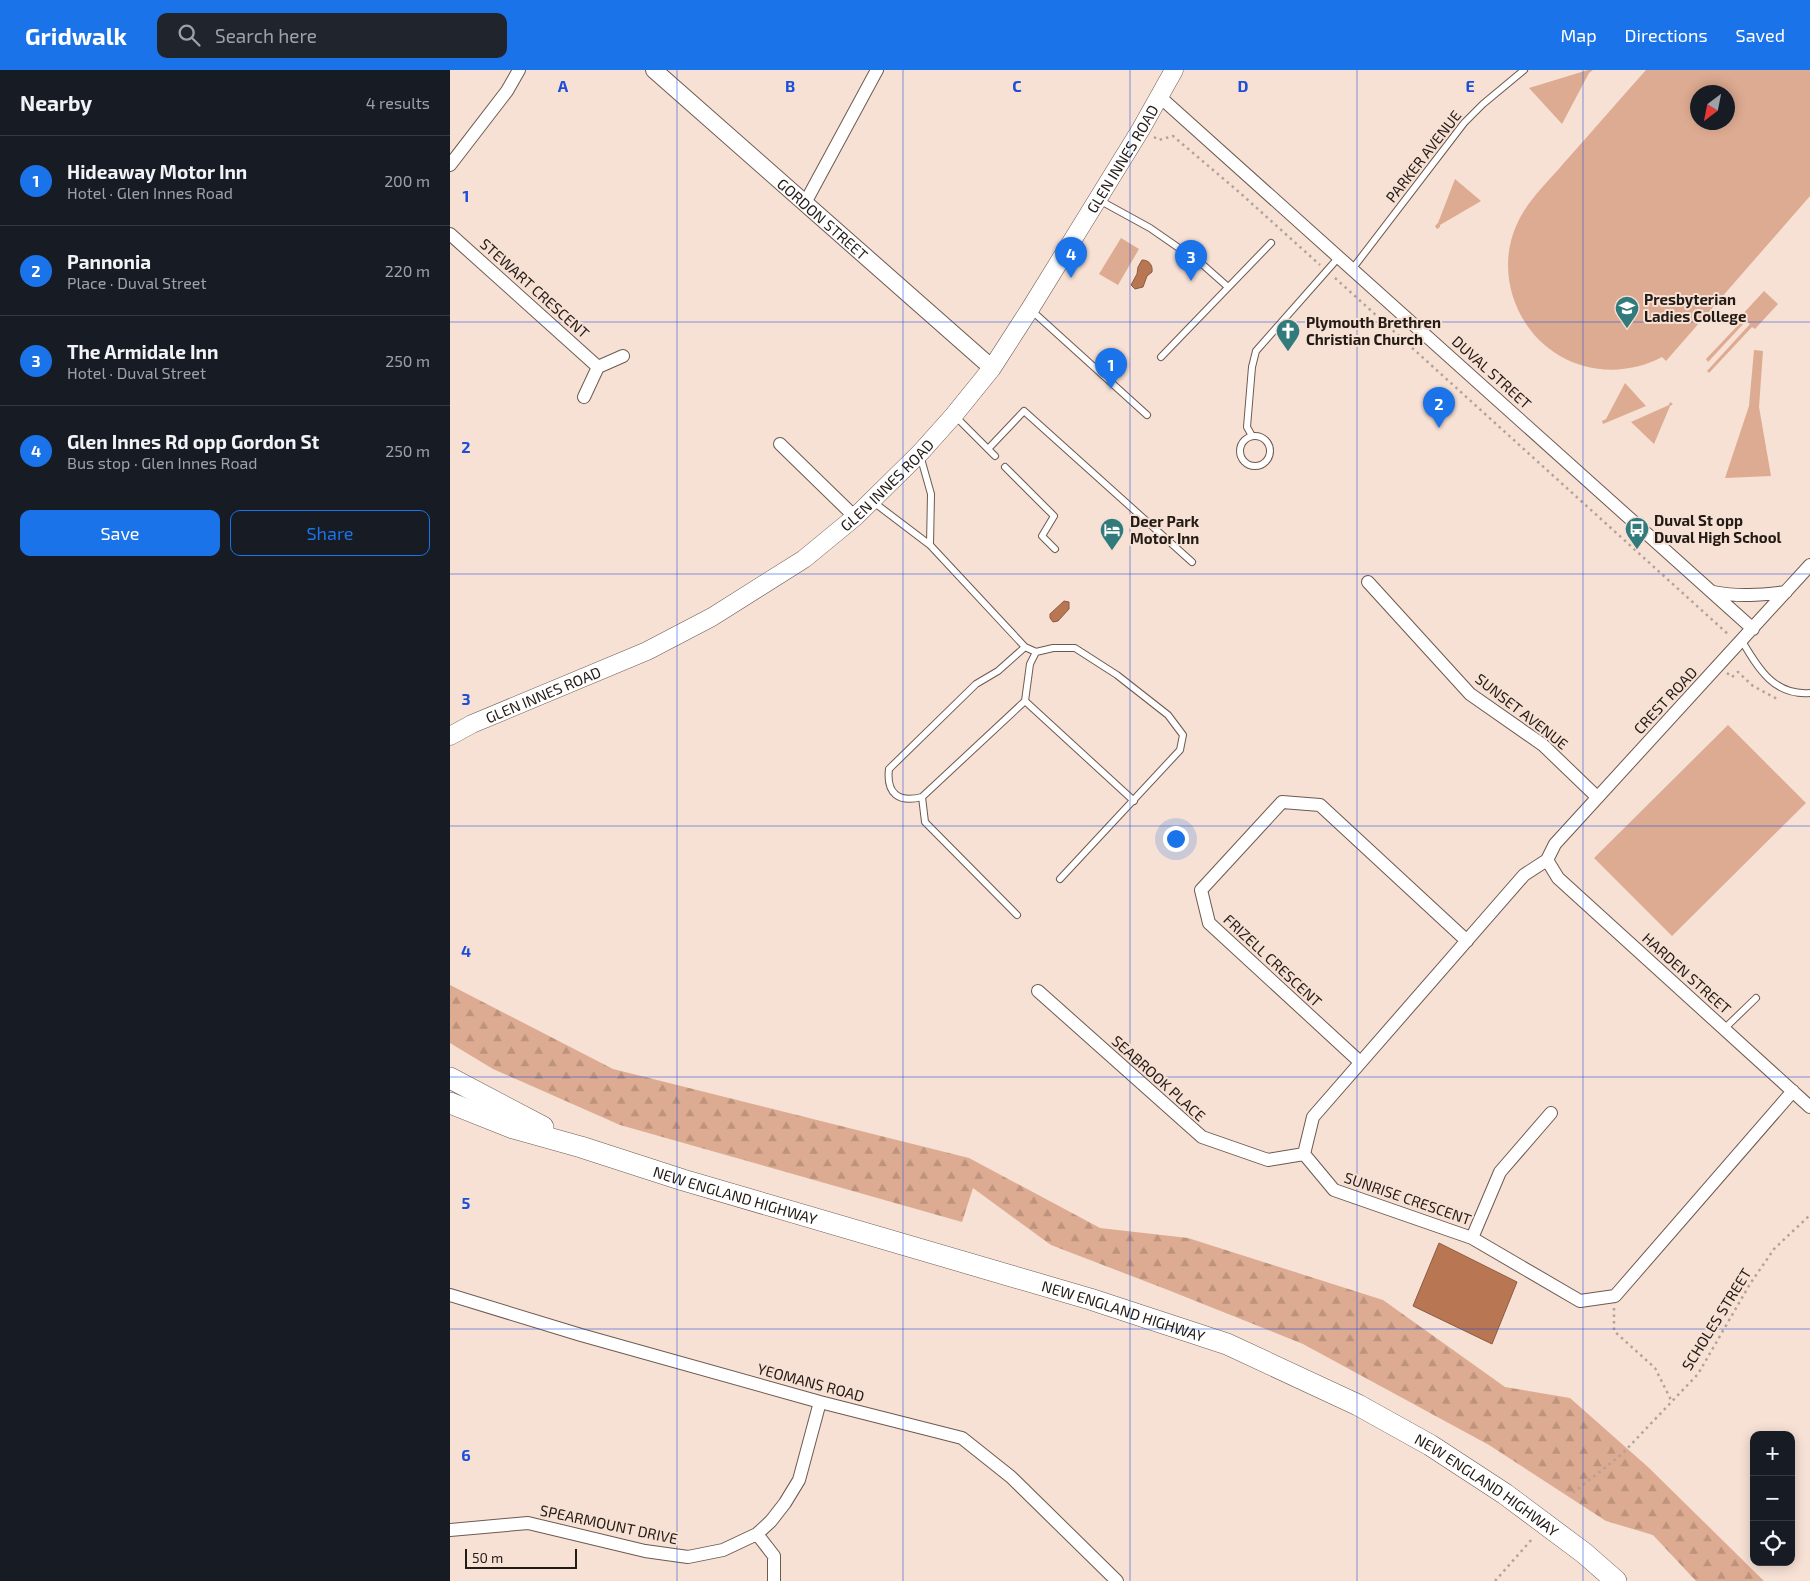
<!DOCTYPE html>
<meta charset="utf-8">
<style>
:root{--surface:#171b24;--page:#20242c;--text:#f1f3f6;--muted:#9ea1a6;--line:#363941;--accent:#1a73e8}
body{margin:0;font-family:"Exo 2",sans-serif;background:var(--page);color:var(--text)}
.controls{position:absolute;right:15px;bottom:15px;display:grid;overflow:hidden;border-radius:10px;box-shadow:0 2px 12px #0003}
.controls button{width:45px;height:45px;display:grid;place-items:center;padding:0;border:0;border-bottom:1px solid var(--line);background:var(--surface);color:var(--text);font:25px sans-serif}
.compass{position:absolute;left:1240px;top:15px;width:45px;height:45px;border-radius:50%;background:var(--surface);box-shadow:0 2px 12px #0003;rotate:212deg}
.scale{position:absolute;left:15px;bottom:12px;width:112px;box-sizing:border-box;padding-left:5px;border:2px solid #231b16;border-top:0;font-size:14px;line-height:18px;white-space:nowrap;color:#231b16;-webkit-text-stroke:4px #f7e0d4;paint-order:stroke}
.you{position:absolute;left:725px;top:768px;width:18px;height:18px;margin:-12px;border:4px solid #fff;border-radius:50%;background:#1a73e8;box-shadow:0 0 0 8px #1a73e833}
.badge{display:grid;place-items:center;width:32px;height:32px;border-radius:50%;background:var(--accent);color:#fff;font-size:16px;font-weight:700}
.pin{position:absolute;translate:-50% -41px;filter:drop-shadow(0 1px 2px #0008)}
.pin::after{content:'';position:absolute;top:26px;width:18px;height:15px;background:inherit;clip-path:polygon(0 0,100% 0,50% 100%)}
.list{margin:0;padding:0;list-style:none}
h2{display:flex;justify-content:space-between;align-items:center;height:65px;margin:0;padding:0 20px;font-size:21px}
h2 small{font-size:16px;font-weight:400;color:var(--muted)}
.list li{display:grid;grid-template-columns:32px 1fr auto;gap:15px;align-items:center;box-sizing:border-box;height:90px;padding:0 20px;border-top:1px solid var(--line)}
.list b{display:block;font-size:19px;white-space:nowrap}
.list p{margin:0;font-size:16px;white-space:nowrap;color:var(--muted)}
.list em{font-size:16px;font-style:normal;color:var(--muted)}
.actions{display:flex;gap:10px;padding:15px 20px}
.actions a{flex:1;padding:11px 0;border:1px solid var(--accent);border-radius:10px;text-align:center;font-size:18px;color:var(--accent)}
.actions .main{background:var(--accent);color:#fff}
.icon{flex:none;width:28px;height:28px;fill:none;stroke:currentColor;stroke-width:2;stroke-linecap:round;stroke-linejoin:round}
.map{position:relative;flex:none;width:1360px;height:1511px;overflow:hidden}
header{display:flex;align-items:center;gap:30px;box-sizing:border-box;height:70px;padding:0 25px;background:var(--accent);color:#fff}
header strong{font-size:24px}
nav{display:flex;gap:28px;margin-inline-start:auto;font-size:18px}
.search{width:350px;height:45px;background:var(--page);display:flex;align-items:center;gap:12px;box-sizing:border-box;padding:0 18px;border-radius:10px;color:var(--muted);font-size:19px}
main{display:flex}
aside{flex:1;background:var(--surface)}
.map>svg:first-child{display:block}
.green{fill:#ddab91;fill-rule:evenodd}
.forest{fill:url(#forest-firs)}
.water{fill:#b97653;stroke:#8c5b41}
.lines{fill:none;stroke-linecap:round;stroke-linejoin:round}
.service-casing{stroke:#6d5a50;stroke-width:8}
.minor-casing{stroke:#6d5a50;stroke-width:14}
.tertiary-casing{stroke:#6d5a50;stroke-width:18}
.secondary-casing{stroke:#6d5a50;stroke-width:19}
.trunk-casing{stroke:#6d5a50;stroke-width:22}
.path{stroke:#b4a298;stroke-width:2.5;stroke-dasharray:2.5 4;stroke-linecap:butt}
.service{stroke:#fff;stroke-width:6}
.minor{stroke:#fff;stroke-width:12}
.tertiary{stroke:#fff;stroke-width:16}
.secondary{stroke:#fff;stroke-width:18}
.trunk{stroke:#fff;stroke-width:21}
.grid{fill:none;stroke:#1d4ed8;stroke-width:1;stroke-opacity:0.55}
.labels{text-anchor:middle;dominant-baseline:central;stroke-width:4;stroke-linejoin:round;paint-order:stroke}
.street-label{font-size:15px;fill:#231b16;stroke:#f7e0d4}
.poi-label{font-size:15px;font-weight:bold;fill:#231b16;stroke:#f7e0d4;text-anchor:start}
.grid-label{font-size:16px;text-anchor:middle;font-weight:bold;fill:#1d4ed8;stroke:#f7e0d4;stroke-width:4;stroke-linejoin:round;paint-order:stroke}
</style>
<header>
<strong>Gridwalk</strong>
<div class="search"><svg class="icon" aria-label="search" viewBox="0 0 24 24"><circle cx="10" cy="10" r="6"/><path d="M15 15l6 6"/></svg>Search here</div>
<nav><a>Map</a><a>Directions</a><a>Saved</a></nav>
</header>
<main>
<aside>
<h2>Nearby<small>4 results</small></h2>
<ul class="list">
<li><span class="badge">1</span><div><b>Hideaway Motor Inn</b><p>Hotel · Glen Innes Road</p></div><em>200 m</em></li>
<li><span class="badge">2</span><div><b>Pannonia</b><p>Place · Duval Street</p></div><em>220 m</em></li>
<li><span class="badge">3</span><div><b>The Armidale Inn</b><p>Hotel · Duval Street</p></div><em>250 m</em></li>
<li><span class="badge">4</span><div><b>Glen Innes Rd opp Gordon St</b><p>Bus stop · Glen Innes Road</p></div><em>250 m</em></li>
</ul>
<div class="actions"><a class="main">Save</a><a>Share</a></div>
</aside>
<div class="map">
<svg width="1360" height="1511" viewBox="0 0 1360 1511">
<defs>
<pattern id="forest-firs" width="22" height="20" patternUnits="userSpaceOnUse" patternTransform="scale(1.25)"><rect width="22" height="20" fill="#ddab91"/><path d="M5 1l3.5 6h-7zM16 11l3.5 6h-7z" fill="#bd937c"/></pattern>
</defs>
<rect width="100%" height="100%" fill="#f7e0d4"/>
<path class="green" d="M 1138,0 L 1143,0 L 1139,3 L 1112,54 L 1079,18 Z
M 1196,0 L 1360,0 L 1360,126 L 1216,291 L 1212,287 C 1180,304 1141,304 1110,286 C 1065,260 1045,201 1067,154 C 1077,131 1097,113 1113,94 C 1141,63 1168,31 1196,0 ZM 1248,22 L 1278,22 L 1278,52 L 1248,52 Z
M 1005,109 L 1031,131 L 990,155 L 990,157 L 987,159 L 985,156 L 988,153 Z
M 671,168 L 689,179 L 668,215 L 649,204 Z
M 1314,221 L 1328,234 L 1305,259 L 1302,257 L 1259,303 L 1257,301 L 1300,254 L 1296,251 L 1258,292 L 1256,289 L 1294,249 L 1291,246 Z
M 1304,280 L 1313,281 L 1309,337 L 1321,406 L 1275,408 L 1299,336 Z
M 1175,313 L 1196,336 L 1153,354 L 1152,351 L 1156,349 Z
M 1220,332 L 1223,334 L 1220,336 L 1204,374 L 1181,352 L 1219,335 Z
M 1278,655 L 1356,733 L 1222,866 L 1144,788 Z"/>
<path class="forest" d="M 0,915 L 163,999 L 519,1088 L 650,1158 L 738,1168 L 933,1230 L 1055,1317 L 1120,1328 L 1198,1397 L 1314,1511 L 1246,1511 L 1203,1465 L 1156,1451 L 1039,1375 L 853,1274 L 718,1220 L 601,1175 L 523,1118 L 512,1152 L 170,1055 L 43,999 L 0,973 Z"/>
<path class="water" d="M 692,190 C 699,190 703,195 702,202 L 697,206 L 693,217 L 685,219 L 681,215 L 687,204 L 688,197 Z
M 614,531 L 619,532 L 619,539 L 608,551 L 603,552 L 600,548 L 600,544 Z
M 989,1173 L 1067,1212 L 1042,1274 L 963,1236 Z"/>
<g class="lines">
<defs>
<path id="service" d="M 649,130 L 700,158 L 752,194 L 778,217
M 903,198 L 1014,53 L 1033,34 L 1074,0
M 581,240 L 697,345
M 711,287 L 821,173
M 505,346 L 545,386
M 802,366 L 797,357 L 802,297 L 806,281 L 889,187
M790 381a15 15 0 1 1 30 0a15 15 0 1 1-30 0Z
M 538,379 L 574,341 L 742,492
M 470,385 L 481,424 L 480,475
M 555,397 L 604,446 L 592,466 L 605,479
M 422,431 L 480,475 L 575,577 L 586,582 L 603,578 L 625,578 L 667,605 L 718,645 L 733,665 L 730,680 L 610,809
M 1292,571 C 1308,598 1324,626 1360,623
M 586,582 L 580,594 L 575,631 L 684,731
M 472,727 L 575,631
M 567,845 L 475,752 L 472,727 C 449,733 436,724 439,699 L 526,614 L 548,601 L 575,577
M 1274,959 L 1306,928"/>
<path id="minor" d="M 710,27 L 1303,559
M 0,95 L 57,21 L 69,0
M 355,133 L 427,0
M 0,164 L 148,297 L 173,286
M 134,327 L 148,297
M 330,374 L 405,447
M 918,512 L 1020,624 L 1093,675 L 1147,727
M 1263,522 C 1288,527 1311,525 1336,522
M 1097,790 L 1074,805 L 863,1047 L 854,1084 L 884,1120 L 1022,1168 L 1130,1231 L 1165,1226 L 1343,1021
M 1097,790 L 1105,774 L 1360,495
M 1097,790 L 1108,808 L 1360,1037
M 588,921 L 752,1067 L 818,1090 L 854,1084
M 910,992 L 759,853 L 751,820 L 832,732 L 870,735 L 1017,871
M 1022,1168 L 1050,1102 L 1101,1043
M 0,1225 L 131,1265 L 370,1332 L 512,1368 L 561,1407 L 667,1511
M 0,1460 L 78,1453 L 195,1481 L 238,1487 L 273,1480 L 307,1464 L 321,1451 L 335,1433 L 349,1410 L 370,1332
M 307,1464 L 324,1486 L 324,1511"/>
<g id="tertiary">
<path id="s1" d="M 204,0 L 542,298"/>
</g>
<g id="secondary">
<path id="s2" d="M 0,666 L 22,654 L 197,581 L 262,547 L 354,489 L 405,447 L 470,383 L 504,345 L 542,298 L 580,239 L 691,59 L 724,0"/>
</g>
<g id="trunk">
<path d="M 0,1008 L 93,1057"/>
<path id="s3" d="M 0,1033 L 63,1058 L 131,1077 L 233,1110 L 640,1229 L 777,1274 L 908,1335 L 980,1375 L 1055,1424 L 1134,1483 L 1166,1511"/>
</g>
</defs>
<use href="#service" class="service-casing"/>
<use href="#minor" class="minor-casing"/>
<use href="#tertiary" class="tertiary-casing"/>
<use href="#secondary" class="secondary-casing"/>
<use href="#trunk" class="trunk-casing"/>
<path class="path" d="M 704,67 L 709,70 L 723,66 L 789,122 L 870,195
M 885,208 L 1279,565
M 1277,603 L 1282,607 L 1288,602 L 1303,616 L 1329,630
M 1164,1238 L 1164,1261 L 1205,1298 L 1222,1332
M 1123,1423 L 1172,1384 L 1248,1304 L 1300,1214 L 1324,1179 L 1360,1145
M 1045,1511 L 1083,1468"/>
<use href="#service" class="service"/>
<use href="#minor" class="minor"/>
<use href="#tertiary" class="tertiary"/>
<use href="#secondary" class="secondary"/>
<use href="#trunk" class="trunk"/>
</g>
<path class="grid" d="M 227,0 L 227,1511M 453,0 L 453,1511M 680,0 L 680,1511M 907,0 L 907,1511M 1133,0 L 1133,1511M 0,252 L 1360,252M 0,504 L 1360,504M 0,756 L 1360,756M 0,1007 L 1360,1007M 0,1259 L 1360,1259"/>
<defs>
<symbol id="school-pin" viewBox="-11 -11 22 30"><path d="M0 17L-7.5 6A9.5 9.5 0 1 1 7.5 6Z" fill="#327b7d" stroke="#f7e0d4"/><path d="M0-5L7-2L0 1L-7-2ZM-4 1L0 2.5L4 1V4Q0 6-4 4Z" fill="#fff"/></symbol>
<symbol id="church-pin" viewBox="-11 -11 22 30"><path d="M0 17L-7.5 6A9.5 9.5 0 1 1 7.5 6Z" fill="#327b7d" stroke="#f7e0d4"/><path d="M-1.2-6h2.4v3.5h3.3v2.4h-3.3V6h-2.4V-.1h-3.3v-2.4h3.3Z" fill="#fff"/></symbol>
<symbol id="bus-pin" viewBox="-11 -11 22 30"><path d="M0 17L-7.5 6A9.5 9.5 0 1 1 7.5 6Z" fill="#327b7d" stroke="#f7e0d4"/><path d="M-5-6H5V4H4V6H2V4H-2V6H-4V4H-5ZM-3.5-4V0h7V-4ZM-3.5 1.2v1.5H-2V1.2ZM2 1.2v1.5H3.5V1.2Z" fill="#fff"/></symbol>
<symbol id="hotel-pin" viewBox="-11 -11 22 30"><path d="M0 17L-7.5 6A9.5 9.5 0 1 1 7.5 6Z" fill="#327b7d" stroke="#f7e0d4"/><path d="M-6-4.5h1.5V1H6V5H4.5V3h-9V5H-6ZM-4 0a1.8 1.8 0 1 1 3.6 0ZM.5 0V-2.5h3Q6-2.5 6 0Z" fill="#fff"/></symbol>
</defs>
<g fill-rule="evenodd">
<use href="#school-pin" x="1163" y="224" width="28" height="38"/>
<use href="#church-pin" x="824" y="247" width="28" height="38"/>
<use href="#bus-pin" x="1173" y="445" width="28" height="38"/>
<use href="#hotel-pin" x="648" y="446" width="28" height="38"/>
</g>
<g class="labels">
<g class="street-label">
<text transform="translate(973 86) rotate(-52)">PARKER AVENUE</text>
<text stroke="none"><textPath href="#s2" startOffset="912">GLEN INNES ROAD</textPath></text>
<text stroke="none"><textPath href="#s1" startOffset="225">GORDON STREET</textPath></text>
<text transform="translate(85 218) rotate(42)">STEWART CRESCENT</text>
<text transform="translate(1042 302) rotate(42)">DUVAL STREET</text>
<text stroke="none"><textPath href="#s2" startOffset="508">GLEN INNES ROAD</textPath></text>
<text stroke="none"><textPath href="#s2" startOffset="102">GLEN INNES ROAD</textPath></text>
<text transform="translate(1215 630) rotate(-47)">CREST ROAD</text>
<text transform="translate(1072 641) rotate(38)">SUNSET AVENUE</text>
<text transform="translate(823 890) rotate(43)">FRIZELL CRESCENT</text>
<text transform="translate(1237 903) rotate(42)">HARDEN STREET</text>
<text transform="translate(709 1008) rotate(42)">SEABROOK PLACE</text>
<text stroke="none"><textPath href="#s3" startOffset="300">NEW ENGLAND HIGHWAY</textPath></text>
<text transform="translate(958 1128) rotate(19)">SUNRISE CRESCENT</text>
<text stroke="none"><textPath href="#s3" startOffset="705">NEW ENGLAND HIGHWAY</textPath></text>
<text transform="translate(1266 1249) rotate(-58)">SCHOLES STREET</text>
<text transform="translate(361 1312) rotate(15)">YEOMANS ROAD</text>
<text stroke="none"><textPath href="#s3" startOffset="1110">NEW ENGLAND HIGHWAY</textPath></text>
<text transform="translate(159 1454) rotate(12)">SPEARMOUNT DRIVE</text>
</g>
<g class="poi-label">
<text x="1194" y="229">Presbyterian<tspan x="1194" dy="17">Ladies College</tspan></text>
<text x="856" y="252">Plymouth Brethren<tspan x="856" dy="17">Christian Church</tspan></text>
<text x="1204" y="450">Duval St opp<tspan x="1204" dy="17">Duval High School</tspan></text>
<text x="680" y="451">Deer Park<tspan x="680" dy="17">Motor Inn</tspan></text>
</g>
</g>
<g class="grid-label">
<text x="113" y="22">A</text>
<text x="340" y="22">B</text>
<text x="567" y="22">C</text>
<text x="793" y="22">D</text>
<text x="1020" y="22">E</text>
<text x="16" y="132">1</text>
<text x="16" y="383">2</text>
<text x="16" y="635">3</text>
<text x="16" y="887">4</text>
<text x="16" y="1139">5</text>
<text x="16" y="1391">6</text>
</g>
</svg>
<div class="controls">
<button>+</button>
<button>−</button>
<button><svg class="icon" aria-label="locate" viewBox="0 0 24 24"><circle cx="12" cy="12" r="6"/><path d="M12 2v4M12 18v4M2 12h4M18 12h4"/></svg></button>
</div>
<svg class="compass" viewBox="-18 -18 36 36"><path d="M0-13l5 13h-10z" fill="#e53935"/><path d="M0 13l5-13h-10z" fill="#9ea1a6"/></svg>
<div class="scale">50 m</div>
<div class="you"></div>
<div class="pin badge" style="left:661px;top:319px">1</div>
<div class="pin badge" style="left:989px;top:358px">2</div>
<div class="pin badge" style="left:741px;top:211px">3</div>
<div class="pin badge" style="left:621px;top:208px">4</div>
</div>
</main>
